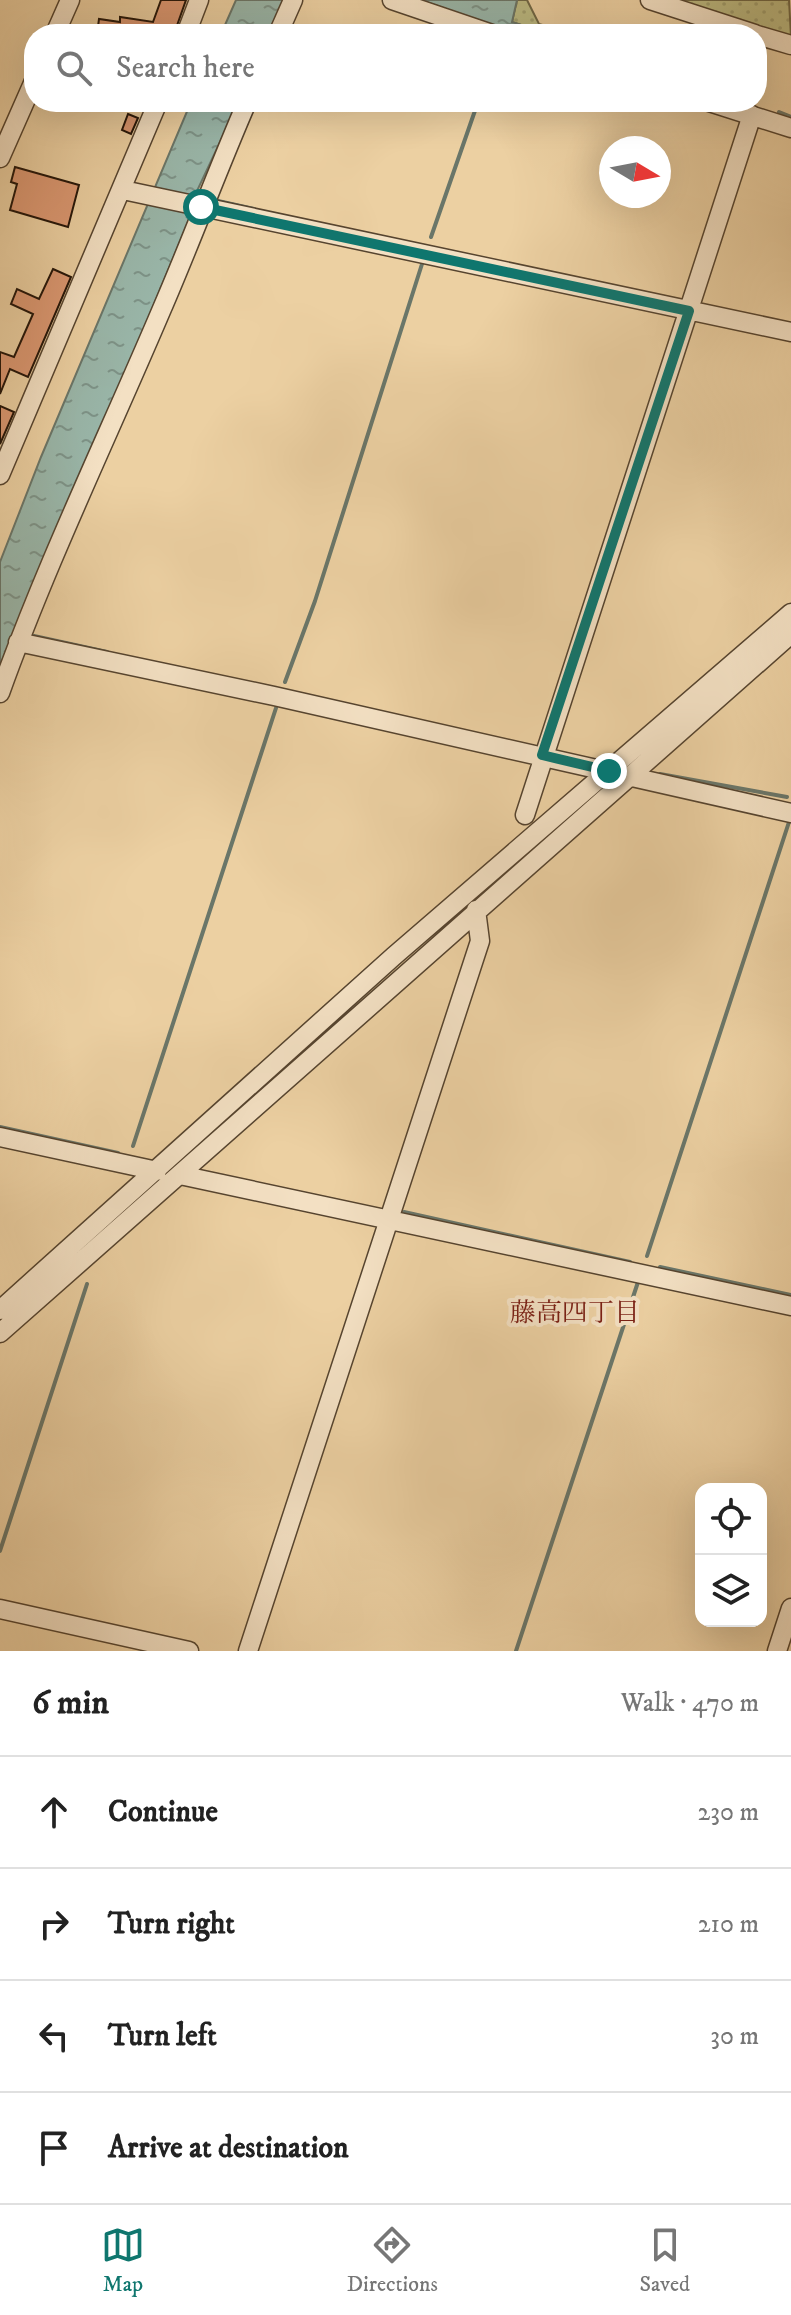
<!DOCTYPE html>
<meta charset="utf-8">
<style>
:root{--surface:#fff;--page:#f6f6f6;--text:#222;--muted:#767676;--line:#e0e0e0;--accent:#0f766e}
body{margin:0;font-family:"IM FELL DW Pica","Noto Serif JP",serif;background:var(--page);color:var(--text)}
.controls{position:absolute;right:24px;bottom:24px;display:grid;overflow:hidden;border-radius:16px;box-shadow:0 8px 32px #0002}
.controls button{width:72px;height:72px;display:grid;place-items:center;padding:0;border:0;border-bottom:2px solid var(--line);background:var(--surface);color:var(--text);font:40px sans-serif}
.compass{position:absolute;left:599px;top:136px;width:72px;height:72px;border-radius:50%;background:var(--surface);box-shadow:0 8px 32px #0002;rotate:100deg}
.stop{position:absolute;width:24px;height:24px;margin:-18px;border:6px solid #0f766e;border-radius:50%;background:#fff}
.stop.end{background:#0f766e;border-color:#fff;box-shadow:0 2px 8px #0008}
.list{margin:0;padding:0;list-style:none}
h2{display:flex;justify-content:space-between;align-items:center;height:104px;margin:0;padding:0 32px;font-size:34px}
h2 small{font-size:26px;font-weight:400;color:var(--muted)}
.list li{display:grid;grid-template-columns:52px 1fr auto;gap:24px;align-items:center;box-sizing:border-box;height:112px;padding:0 32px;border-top:2px solid var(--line)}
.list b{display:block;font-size:30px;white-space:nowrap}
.list em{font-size:26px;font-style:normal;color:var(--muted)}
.icon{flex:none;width:44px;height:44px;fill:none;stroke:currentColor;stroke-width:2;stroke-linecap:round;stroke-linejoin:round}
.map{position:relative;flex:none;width:791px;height:1651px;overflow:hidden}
.search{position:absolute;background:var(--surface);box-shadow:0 8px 32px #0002;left:24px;right:24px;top:24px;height:88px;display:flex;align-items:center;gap:20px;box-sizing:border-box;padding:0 28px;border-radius:32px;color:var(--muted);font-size:30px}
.sheet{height:552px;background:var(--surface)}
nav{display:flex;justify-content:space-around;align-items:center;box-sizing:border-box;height:112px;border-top:2px solid var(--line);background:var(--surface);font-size:22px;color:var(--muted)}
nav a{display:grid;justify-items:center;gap:4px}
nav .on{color:var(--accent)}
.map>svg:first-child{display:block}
.grass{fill:url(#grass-dots);stroke:#706846;stroke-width:2}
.water{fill:url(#water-ripples);stroke:#6a7669;stroke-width:2}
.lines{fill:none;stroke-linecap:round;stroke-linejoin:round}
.stream{stroke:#6a7669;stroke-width:4}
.building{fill:#db9872;stroke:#241509;stroke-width:2}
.minor-casing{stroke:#56442f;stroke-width:21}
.minor{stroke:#f3e0c3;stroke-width:18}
.route{stroke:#0f766e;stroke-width:10}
.labels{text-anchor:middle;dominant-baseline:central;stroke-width:8;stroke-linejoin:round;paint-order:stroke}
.neighbourhood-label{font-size:26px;fill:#7a1f14;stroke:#f3e0c3}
</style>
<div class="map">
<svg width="791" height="1651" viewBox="0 0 791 1651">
<defs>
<pattern id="grass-dots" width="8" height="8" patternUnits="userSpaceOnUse" patternTransform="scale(2)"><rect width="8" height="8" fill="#bcba82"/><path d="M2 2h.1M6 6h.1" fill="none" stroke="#a19f6f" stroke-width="1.8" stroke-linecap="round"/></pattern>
<pattern id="water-ripples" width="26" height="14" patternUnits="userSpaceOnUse" patternTransform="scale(2)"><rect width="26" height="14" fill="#99b6a9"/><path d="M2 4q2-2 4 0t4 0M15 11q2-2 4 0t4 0" fill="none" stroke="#7d9388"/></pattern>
</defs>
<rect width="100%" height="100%" fill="#ecd0a2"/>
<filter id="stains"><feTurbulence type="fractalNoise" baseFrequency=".0025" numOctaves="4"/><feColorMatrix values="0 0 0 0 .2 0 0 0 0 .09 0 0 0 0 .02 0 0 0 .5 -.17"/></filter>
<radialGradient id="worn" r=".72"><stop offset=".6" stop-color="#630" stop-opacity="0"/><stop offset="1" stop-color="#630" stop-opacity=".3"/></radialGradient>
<path class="grass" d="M 517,0 L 527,0 L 539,24 L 575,34 L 549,34 L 512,22 Z
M 676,0 L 789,0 L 791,37 Z"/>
<path class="water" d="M 236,0 L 285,0 L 270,34 L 221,34 Z
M 421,0 L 517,0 L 512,22 L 549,34 L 517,34 Z
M 191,102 L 239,102 L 188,210 L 191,215 L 0,676 L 0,562 L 41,457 Z"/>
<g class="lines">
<path class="stream" d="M 779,112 L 791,117
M 218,201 L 254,209
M 431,237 L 478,102
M 34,636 L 107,652
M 285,682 L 315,601 L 422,264
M 660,774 L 787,797
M 0,1127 L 118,1153
M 133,1146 L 276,708
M 404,1212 L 630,1262
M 647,1256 L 789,822
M 660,1267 L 791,1295
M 0,1551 L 87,1284
M 516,1651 L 638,1282"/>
</g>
<path class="building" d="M 161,0 L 186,0 L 174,34 L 97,34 L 99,19 L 120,22 L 120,17 L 153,22 Z
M 128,114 L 138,118 L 131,134 L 122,130 Z
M 15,167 L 79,185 L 68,227 L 10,210 L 17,184 L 11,182 Z
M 53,269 L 71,277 L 28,377 L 10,369 L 0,394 L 0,352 L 14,357 L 33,314 L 11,304 L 17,289 L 39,299 Z
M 0,406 L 14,412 L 0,444 Z"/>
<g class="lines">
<defs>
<path id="minor" d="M 392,0 L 492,34
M 650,0 L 755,34
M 55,34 L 70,0
M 186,34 L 199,0
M 278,34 L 293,0
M 757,35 L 791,45
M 709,102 L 791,128
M 0,158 L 34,81
M 123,190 L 791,332
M 0,475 L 158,102
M 18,642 L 274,696 L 791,813
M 0,693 C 47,562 107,438 161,311 C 191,242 217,171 247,102
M 525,815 L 752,115
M 0,1137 L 157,1171
M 180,1175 L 791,1306
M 0,1310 L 394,956 L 791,613
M 0,1333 C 264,1100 526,865 791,634
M 0,1609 L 189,1651
M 248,1651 L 480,941 L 476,910
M 777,1651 L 791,1608"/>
</defs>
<use href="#minor" class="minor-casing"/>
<use href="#minor" class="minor"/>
</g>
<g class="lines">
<path class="route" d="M 201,207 L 689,311 L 542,755 L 609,771"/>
</g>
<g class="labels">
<g class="neighbourhood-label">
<text x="575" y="1313">藤高四丁目</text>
</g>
</g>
<rect width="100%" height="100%" filter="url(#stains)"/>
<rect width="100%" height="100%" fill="url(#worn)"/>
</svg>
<div class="controls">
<button><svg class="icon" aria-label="locate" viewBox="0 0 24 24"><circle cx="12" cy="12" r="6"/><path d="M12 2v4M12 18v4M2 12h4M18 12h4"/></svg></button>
<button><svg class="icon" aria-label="layers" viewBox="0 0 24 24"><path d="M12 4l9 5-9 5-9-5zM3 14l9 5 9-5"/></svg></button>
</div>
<svg class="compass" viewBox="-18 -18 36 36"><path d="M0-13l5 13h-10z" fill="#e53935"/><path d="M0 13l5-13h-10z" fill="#767676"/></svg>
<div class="stop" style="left:201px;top:207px"></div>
<div class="stop end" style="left:609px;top:771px"></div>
<div class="search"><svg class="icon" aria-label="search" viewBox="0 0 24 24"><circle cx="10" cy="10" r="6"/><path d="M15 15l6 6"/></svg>Search here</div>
</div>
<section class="sheet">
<h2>6 min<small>Walk · 470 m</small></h2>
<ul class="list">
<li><svg class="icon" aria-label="ahead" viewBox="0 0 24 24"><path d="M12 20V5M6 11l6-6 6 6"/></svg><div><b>Continue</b></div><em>230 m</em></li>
<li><svg class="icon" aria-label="right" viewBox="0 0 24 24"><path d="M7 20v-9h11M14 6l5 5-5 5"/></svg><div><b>Turn right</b></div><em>210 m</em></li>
<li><svg class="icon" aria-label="left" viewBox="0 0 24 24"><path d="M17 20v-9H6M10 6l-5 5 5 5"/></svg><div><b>Turn left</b></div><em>30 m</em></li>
<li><svg class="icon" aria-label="arrive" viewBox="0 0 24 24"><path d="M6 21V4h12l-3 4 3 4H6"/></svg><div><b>Arrive at destination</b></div></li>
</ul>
</section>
<nav>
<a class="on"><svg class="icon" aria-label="map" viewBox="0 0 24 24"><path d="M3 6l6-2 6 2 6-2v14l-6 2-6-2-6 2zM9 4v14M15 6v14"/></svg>Map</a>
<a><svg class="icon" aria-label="directions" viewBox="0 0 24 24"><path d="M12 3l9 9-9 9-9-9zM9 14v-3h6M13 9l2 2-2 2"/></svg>Directions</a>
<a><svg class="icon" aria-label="saved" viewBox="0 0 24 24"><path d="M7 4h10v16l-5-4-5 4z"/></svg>Saved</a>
</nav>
